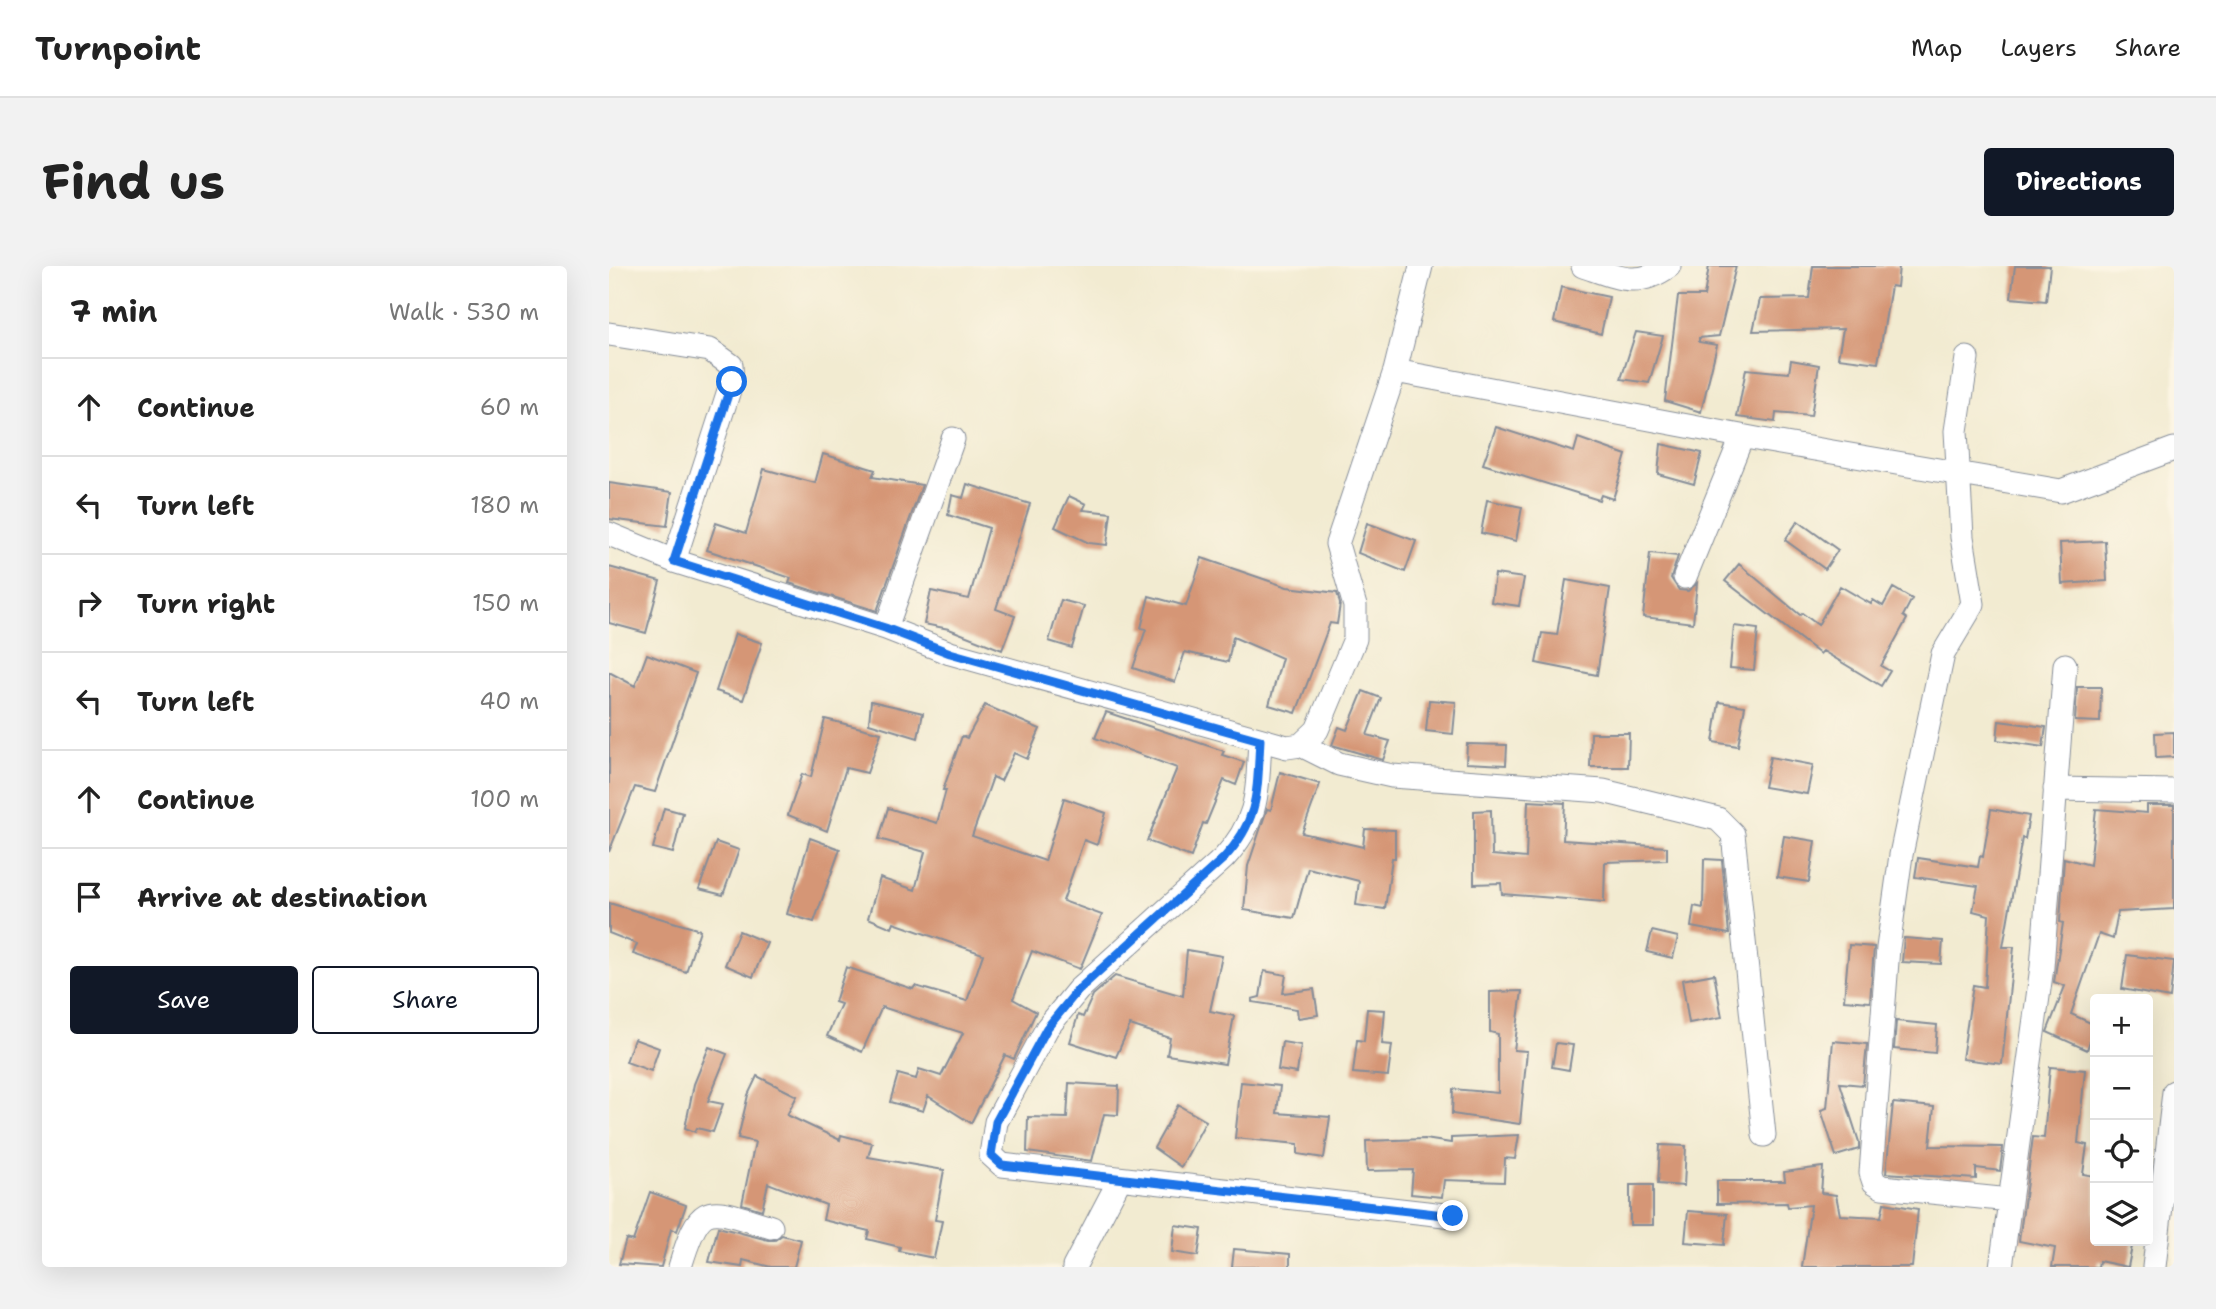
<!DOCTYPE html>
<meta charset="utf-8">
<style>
:root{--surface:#fff;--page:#f2f2f2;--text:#222;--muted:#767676;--line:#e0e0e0;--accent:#111827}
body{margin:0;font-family:"Shantell Sans",sans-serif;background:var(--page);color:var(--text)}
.controls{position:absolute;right:21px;bottom:21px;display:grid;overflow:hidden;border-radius:7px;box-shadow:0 7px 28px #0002}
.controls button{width:63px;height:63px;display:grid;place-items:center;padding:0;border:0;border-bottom:2px solid var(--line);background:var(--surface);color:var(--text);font:35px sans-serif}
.stop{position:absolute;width:21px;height:21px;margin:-16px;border:5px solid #1a73e8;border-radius:50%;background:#fff}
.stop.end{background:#1a73e8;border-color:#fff;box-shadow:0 2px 7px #0008}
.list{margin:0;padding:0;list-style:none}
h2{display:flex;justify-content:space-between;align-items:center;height:91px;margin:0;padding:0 28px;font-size:30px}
h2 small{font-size:23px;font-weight:400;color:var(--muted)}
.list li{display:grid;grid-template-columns:46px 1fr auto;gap:21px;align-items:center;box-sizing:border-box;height:98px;padding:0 28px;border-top:2px solid var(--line)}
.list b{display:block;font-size:26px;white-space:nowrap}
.list em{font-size:23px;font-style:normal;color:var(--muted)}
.actions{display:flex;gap:14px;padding:21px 28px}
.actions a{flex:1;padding:16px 0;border:2px solid var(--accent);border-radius:7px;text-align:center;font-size:24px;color:var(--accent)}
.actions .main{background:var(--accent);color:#fff}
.icon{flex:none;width:38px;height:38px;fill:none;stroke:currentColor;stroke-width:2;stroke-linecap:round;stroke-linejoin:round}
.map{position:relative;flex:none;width:1565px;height:1001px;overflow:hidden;border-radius:7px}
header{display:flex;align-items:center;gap:42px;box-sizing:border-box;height:98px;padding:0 35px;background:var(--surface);border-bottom:2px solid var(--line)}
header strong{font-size:33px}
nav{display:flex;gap:38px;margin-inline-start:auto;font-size:24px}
.intro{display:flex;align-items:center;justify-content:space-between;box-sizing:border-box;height:168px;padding:0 42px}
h1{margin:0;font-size:49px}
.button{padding:18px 32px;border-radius:7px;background:var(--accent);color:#fff;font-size:24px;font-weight:700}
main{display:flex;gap:42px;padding:0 42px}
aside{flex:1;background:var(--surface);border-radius:7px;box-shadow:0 7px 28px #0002}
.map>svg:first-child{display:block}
.building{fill:#d59676}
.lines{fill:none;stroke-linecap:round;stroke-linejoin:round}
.minor-casing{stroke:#868d98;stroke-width:25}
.minor{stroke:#fff;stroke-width:23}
.route{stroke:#1a73e8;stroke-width:9}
</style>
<header>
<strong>Turnpoint</strong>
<nav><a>Map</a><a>Layers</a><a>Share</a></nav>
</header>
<div class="intro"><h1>Find us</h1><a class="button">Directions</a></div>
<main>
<aside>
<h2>7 min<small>Walk · 530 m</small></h2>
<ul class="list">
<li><svg class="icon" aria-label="ahead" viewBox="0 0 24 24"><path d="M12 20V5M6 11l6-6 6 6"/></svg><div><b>Continue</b></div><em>60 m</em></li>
<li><svg class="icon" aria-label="left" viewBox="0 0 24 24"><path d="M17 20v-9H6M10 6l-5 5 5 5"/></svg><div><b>Turn left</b></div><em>180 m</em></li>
<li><svg class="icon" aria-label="right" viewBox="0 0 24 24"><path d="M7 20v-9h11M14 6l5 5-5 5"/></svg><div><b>Turn right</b></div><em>150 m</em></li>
<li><svg class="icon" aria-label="left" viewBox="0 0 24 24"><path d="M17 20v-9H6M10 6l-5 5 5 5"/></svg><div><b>Turn left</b></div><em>40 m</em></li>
<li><svg class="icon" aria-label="ahead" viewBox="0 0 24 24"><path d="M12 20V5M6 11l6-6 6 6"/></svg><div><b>Continue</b></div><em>100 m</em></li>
<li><svg class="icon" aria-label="arrive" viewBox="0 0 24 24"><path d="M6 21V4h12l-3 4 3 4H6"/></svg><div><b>Arrive at destination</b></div></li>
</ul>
<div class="actions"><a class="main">Save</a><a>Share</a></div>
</aside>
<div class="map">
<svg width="1565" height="1001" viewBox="0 0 1565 1001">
<rect width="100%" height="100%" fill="#fcf5e5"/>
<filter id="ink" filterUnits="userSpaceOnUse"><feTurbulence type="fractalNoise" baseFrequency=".0143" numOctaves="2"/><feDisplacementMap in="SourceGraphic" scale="14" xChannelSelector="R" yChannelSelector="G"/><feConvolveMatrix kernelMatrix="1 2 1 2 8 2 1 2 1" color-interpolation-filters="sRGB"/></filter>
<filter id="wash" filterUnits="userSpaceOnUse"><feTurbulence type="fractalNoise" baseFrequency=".00686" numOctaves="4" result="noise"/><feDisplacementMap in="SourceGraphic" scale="28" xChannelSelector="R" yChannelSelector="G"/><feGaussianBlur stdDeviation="1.57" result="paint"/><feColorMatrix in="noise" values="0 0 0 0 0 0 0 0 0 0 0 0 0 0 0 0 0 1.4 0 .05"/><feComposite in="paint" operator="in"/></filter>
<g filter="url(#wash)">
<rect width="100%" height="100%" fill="#f2ebd1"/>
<g id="blocks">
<path class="building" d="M 1100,0 L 1127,0 L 1110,70 L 1090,72 L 1090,76 L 1108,79 L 1092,146 L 1056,135 L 1069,30 L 1095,30 Z
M 1204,0 L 1290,0 L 1288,21 L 1282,20 L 1269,97 L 1229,92 L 1234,63 L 1144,65 L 1151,33 L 1200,32 Z
M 1406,0 L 1441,0 L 1437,35 L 1402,32 Z
M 952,21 L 1000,31 L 992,68 L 945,56 Z
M 1027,66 L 1054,70 L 1040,117 L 1012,113 Z
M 1182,94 L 1210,99 L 1202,150 L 1167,147 L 1166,156 L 1128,151 L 1137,103 L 1180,107 Z
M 887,161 L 965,186 L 969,172 L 1017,189 L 1004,233 L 992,229 L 990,234 L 874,198 Z
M 1052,178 L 1093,187 L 1085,218 L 1049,208 Z
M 214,188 L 266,204 L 263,211 L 313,219 L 268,345 L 180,317 L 182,312 L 98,284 L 107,257 L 137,267 L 155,203 L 206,217 Z
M 0,217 L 63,226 L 58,260 L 0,253 Z
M 358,218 L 421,238 L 387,343 L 406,350 L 393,384 L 340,363 L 315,358 L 322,325 L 360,333 L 380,262 L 339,249 L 343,229 L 354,232 Z
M 460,230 L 477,238 L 474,244 L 502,247 L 498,279 L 480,277 L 446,261 Z
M 878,234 L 913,241 L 907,275 L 872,267 Z
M 1189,255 L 1229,284 L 1216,303 L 1176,274 Z
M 758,257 L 807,275 L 796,306 L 749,287 Z
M 1496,275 L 1498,315 L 1453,318 L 1451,277 Z
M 1041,287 L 1069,290 L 1062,312 L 1070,324 L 1079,325 L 1088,317 L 1084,357 L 1034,351 Z
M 593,292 L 678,321 L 728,327 L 731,338 L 728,358 L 721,357 L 687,447 L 660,439 L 673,392 L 624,371 L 619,396 L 576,386 L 566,416 L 524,402 L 537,363 L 532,362 L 540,330 L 577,340 Z
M 1130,298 L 1191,349 L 1193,347 L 1209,359 L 1231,320 L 1262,338 L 1264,334 L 1274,340 L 1284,322 L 1303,333 L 1294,350 L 1298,353 L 1272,400 L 1281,405 L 1272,420 L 1214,385 L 1211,388 L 1116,315 Z
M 0,301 L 51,315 L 37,367 L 0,357 Z
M 886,308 L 915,312 L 910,340 L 882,336 Z
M 957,314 L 1001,322 L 988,409 L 927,397 L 933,367 L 948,369 Z
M 452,334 L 475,340 L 463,382 L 440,375 Z
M 1125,360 L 1149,363 L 1145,404 L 1121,402 Z
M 126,368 L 153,377 L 134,434 L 107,425 Z
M 38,388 L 87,407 L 46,526 L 26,521 L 0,586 L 0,406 L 26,420 Z
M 1468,421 L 1492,421 L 1491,456 L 1466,455 Z
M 754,425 L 772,432 L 758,469 L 781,475 L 774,494 L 723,479 L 730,461 L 738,464 Z
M 820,434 L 847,436 L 844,468 L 817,465 Z
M 262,435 L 314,447 L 309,472 L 260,457 Z
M 1110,436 L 1136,440 L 1129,480 L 1104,476 Z
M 376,439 L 431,463 L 418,493 L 405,487 L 392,515 L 384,511 L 363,570 L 436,595 L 455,532 L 497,547 L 488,579 L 475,574 L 454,635 L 493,649 L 471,703 L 423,685 L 404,733 L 427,746 L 405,793 L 396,789 L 362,857 L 319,830 L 314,845 L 281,836 L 289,808 L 307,813 L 310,803 L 332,810 L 354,767 L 273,741 L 253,786 L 218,770 L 232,738 L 226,736 L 237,701 L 304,723 L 306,720 L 358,735 L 374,688 L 285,657 L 283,662 L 259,652 L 271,612 L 306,624 L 316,586 L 270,573 L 279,542 L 328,557 L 337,524 L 334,524 L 353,470 L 358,472 Z
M 497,446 L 615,485 L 613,489 L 635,496 L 627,519 L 615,514 L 597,558 L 594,557 L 582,591 L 538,575 L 568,502 L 486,472 Z
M 216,453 L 272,467 L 258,507 L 237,502 L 218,565 L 179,549 L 193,508 L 202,511 Z
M 1390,455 L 1437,461 L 1434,481 L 1388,474 Z
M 1565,466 L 1565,491 L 1547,492 L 1546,467 Z
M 982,467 L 1020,467 L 1019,501 L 981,501 Z
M 858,478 L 898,479 L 897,499 L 857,497 Z
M 1161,491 L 1204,499 L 1198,528 L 1155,521 Z
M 671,506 L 711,518 L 693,567 L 754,581 L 756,563 L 786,564 L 786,592 L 783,592 L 776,643 L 747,639 L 750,615 L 699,602 L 685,652 L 635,644 L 639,600 L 658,543 L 662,544 Z
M 919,535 L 956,537 L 954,574 L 1058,581 L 1058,594 L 996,596 L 995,636 L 893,628 L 892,617 L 865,618 L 865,545 L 882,544 L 883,589 L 917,592 Z
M 1538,539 L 1565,539 L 1565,643 L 1509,646 L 1504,673 L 1490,668 L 1462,748 L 1486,759 L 1478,784 L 1438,766 L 1456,720 L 1445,716 L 1454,657 L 1451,656 L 1455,592 L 1481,599 L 1487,543 L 1538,547 Z
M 55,542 L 74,547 L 64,587 L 44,582 Z
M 1382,543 L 1420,550 L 1416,573 L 1413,572 L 1394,681 L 1405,681 L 1393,798 L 1353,793 L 1364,719 L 1376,721 L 1380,649 L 1364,645 L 1369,620 L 1306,611 L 1309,592 L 1369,601 L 1371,590 L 1374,591 Z
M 1175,570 L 1206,575 L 1200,616 L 1168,611 Z
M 201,572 L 231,583 L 205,656 L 178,648 Z
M 107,576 L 130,584 L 114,629 L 90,623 Z
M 1095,593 L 1113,594 L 1120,668 L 1082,661 L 1085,640 L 1094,642 Z
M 0,637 L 91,664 L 77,706 L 24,688 L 28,678 L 0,667 Z
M 130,665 L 158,677 L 144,711 L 116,699 Z
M 1043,665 L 1069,671 L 1064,692 L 1038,686 Z
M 1295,672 L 1334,675 L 1332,698 L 1293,696 Z
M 1240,679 L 1265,681 L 1261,736 L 1235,734 Z
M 578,684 L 613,690 L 601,745 L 625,750 L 616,798 L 558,789 L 561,772 L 521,759 L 507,791 L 461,776 L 469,749 L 474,751 L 484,729 L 506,710 L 574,730 Z
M 1518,689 L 1565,695 L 1561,732 L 1513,723 Z
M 655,705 L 677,709 L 674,727 L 705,723 L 709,749 L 689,752 L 688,743 L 643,736 L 643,733 L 651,731 Z
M 1105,708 L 1113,751 L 1080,757 L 1073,714 Z
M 913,725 L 905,784 L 918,785 L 911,858 L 843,848 L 844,823 L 889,827 L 889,768 L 881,766 L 881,726 Z
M 758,743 L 776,744 L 773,778 L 783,779 L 779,810 L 744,807 L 748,774 L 755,775 Z
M 1287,755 L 1328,759 L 1326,787 L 1285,783 Z
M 25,773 L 50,782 L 42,805 L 17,796 Z
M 1224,775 L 1258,778 L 1254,819 L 1231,817 L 1250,876 L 1250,883 L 1227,890 L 1212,844 L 1218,842 Z
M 673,776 L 692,779 L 688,807 L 669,804 Z
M 947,777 L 964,779 L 960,804 L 943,801 Z
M 100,781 L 118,788 L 99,835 L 114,838 L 104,866 L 88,862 L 86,866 L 76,862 L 85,818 Z
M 1441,801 L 1476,804 L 1469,877 L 1478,879 L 1474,908 L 1486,910 L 1486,975 L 1524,975 L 1519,1001 L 1490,995 L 1489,1001 L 1443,1001 L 1446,982 L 1410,975 L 1424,871 L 1435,872 Z
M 148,810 L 188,830 L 178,849 L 231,874 L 232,869 L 263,877 L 259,891 L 335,904 L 326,954 L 333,955 L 325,992 L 290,985 L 291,981 L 258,973 L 260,965 L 214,954 L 217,939 L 159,917 L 153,944 L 133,938 L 146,876 L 129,872 L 139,829 Z
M 632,816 L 671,820 L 668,847 L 721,851 L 715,892 L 689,888 L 689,878 L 626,872 Z
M 460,817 L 510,820 L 509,849 L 495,848 L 483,895 L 418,886 L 419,851 L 458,852 Z
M 1284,837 L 1325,841 L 1321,880 L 1394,881 L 1391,905 L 1367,902 L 1367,913 L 1277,907 Z
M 569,839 L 597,855 L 572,901 L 545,882 Z
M 910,869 L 906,893 L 896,892 L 895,916 L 835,914 L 833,931 L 802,928 L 804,904 L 758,905 L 757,875 L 816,873 L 842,877 L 842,872 Z
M 1051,879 L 1077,880 L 1075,920 L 1049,918 Z
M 1214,901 L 1212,927 L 1227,929 L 1231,949 L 1272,951 L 1275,937 L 1309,943 L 1303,1001 L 1193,1001 L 1202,939 L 1179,941 L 1178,937 L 1108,938 L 1108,915 L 1176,915 L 1175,906 Z
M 1021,919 L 1044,919 L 1044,959 L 1021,959 Z
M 41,926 L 77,939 L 68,965 L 62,963 L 52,1001 L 10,998 L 17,973 L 24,975 Z
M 1079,945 L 1118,948 L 1115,979 L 1076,976 Z
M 566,959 L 593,963 L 589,990 L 563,986 Z
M 109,961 L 159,974 L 166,974 L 173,969 L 192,974 L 185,1001 L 162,1001 L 134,994 L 133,1001 L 100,996 Z
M 625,983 L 681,988 L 681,1001 L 623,1001 Z"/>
</g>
</g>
<g filter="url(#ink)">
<use href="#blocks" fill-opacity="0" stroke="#868d98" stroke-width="2"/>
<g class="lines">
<defs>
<path id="minor" d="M 974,0 C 1007,11 1029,23 1060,0
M 0,68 L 101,84 L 122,99 L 123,115 L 65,295
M 1358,92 L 1347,165 L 1353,271 L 1364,338 L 1334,388 L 1292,589 L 1279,682 L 1262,907 L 1265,916 L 1273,921 L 1401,934
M 786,105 L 1153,174 L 1452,225 L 1565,183
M 0,268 L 65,295 L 277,362 L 341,387 L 678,481 L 692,479 L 708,464 L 746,373 L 746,340 L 728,278 L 786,105 L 812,0
M 1076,311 L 1133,171
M 277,362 L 344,173
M 651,474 C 648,524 651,553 615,592 L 469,724 L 438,762 L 387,856 L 382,889 L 393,899 L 844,950
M 692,479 L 730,498 L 783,510 L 994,525 L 1109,553 L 1124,568 L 1155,869
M 1446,523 L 1565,525
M 71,1001 C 92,931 98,942 162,961
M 465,1001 L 511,913
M 1392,1001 L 1433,701 L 1456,399
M 1545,1001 L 1565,826"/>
</defs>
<use href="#minor" class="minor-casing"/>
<use href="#minor" class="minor"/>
</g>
</g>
<g class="lines" filter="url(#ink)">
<path class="route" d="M 123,116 L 65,295 L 276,362 L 341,387 L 651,474 C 648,524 651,553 615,592 L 469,724 L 438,762 L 387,856 L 382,889 L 393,899 L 844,950"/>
</g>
</svg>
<div class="controls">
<button>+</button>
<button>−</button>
<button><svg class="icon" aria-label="locate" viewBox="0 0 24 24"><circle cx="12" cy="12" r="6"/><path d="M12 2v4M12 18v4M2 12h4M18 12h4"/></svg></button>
<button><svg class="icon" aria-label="layers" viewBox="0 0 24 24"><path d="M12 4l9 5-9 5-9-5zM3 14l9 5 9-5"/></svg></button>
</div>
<div class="stop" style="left:123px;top:116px"></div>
<div class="stop end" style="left:844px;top:950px"></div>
</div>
</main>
